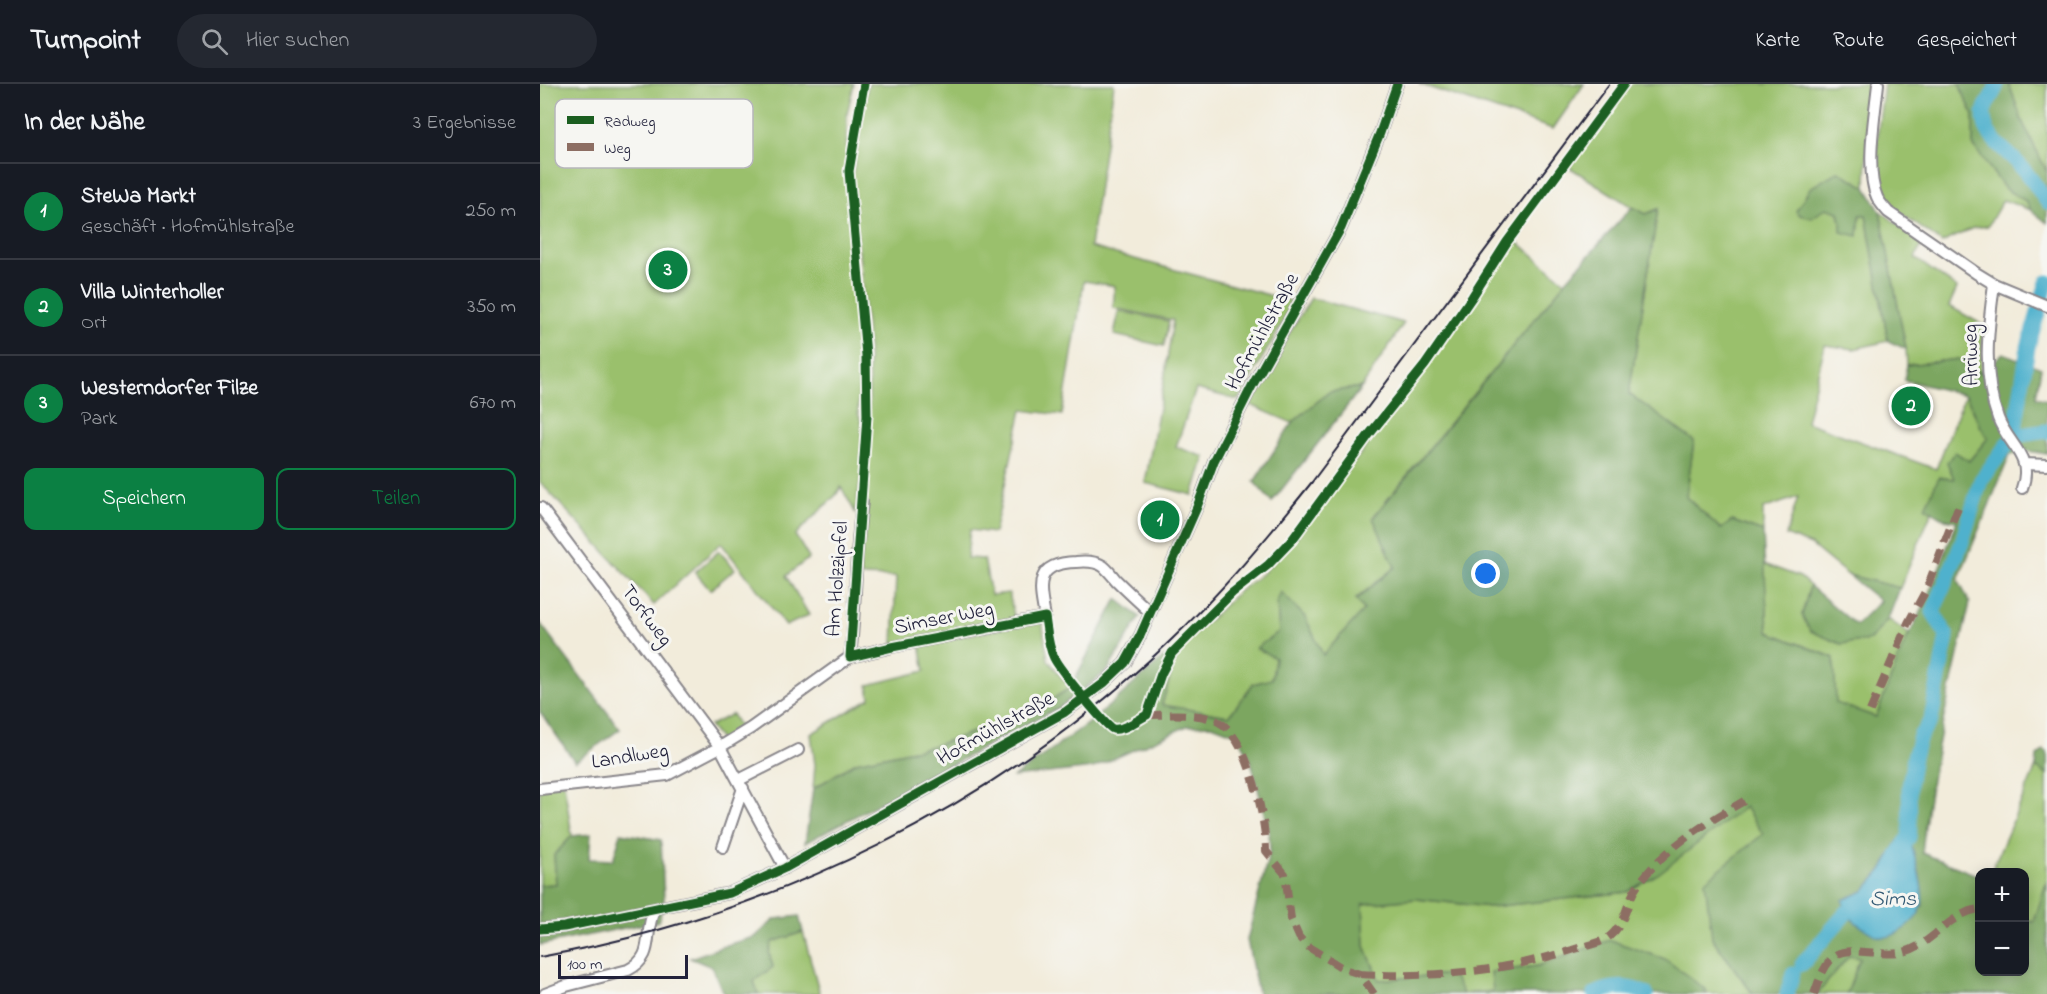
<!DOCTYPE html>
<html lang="de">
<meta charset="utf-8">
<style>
:root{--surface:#171b24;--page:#242831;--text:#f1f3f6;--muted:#9ea1a6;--line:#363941;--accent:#0b8043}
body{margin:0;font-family:"Indie Flower",sans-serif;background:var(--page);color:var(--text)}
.controls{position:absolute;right:18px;bottom:18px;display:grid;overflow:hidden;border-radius:12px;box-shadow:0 3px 15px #0003}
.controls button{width:54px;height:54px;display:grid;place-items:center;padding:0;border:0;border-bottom:2px solid var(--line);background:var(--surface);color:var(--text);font:30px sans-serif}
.scale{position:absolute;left:18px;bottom:15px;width:130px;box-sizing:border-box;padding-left:6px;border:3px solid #22223b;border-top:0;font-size:16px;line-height:21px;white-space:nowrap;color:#22223b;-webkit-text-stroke:4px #f6f6f2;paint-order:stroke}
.you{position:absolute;left:946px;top:490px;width:21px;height:21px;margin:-15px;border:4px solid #fff;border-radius:50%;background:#1a73e8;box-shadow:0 0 0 9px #1a73e833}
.badge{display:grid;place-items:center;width:39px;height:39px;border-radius:50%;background:var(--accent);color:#fff;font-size:20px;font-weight:700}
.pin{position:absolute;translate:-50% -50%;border:3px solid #fff;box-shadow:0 2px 6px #0006}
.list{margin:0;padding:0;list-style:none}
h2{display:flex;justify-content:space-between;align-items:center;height:78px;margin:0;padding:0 24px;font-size:26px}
h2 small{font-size:20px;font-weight:400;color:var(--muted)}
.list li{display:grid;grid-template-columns:39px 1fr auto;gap:18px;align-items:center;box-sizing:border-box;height:96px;padding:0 24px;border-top:2px solid var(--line)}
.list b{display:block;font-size:22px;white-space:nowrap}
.list p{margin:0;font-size:20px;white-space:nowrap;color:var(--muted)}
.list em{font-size:20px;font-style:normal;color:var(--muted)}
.actions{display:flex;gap:12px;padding:18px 24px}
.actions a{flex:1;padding:14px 0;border:2px solid var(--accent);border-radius:12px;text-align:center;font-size:21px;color:var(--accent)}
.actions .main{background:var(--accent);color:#fff}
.icon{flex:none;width:33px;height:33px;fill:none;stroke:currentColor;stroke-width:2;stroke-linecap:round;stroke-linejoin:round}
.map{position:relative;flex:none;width:1507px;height:910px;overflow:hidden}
header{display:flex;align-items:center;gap:36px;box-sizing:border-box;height:84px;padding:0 30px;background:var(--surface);border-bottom:2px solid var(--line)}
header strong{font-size:28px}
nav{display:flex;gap:33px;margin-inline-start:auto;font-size:21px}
.search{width:420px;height:54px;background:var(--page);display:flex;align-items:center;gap:15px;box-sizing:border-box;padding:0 21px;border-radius:33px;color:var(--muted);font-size:22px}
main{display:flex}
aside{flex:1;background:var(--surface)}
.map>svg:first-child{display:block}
.green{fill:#9ac06c;stroke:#5e7154;stroke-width:1.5}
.forest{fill:#7ba660;stroke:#4e644e;stroke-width:1.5;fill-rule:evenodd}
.water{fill:#4fb1cd;stroke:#386a84;stroke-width:1.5}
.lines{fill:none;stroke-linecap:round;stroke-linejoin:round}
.river{stroke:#4fb1cd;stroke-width:15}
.minor-casing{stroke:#8a878b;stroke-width:14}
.minor{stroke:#fff;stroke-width:10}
.rail{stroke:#22223b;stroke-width:2}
.quiet{stroke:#8d6e63;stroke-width:8;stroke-dasharray:15 8;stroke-linecap:butt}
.cycleway-casing{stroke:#f6f6f2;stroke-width:13}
.cycleway{stroke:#1b5e20;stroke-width:9}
.labels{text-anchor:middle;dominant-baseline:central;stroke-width:6;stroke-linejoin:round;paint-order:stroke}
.street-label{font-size:21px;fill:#22223b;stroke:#f6f6f2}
.water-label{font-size:22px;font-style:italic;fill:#345b75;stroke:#f6f6f2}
.key{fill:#f6f6f2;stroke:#b6b6bb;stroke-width:1.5}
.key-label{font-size:16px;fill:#22223b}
</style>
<header>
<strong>Turnpoint</strong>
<div class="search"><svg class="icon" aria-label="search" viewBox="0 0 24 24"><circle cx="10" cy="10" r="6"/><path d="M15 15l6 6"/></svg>Hier suchen</div>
<nav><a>Karte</a><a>Route</a><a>Gespeichert</a></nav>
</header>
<main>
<aside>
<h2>In der Nähe<small>3 Ergebnisse</small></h2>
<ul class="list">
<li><span class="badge">1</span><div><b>SteWa Markt</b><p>Geschäft · Hofmühlstraße</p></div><em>250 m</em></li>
<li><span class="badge">2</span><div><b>Villa Winterholler</b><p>Ort</p></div><em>350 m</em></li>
<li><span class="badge">3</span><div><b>Westerndorfer Filze</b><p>Park</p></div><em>670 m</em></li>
</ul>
<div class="actions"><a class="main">Speichern</a><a>Teilen</a></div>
</aside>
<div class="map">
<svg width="1507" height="910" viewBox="0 0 1507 910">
<rect width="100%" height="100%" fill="#f6f6f2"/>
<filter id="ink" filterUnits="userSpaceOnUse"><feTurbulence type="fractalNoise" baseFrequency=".0167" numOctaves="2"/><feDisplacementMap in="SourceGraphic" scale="12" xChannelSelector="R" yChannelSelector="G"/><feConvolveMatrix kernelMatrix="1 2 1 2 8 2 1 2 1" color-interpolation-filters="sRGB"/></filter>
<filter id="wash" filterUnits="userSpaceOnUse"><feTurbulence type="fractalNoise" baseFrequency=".008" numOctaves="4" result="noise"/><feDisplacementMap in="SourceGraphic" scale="24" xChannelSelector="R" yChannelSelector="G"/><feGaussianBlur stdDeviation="1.35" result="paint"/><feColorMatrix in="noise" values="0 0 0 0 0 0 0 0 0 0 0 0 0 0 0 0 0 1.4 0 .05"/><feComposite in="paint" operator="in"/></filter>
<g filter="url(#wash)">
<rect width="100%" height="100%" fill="#f2ecdb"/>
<path class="green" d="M 0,0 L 314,0 L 307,30 L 306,95 L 320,275 L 318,329 L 322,339 L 321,394 L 315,428 L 301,403 L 296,411 L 255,451 L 269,474 L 246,492 L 269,531 L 246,542 L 181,459 L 114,521 L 0,398 Z
M 328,0 L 574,0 L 550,163 L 755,218 L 698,316 L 656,305 L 636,363 L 665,373 L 653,411 L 605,399 L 624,297 L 633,236 L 573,224 L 575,202 L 544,197 L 522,331 L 482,326 L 454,449 L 430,446 L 427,474 L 444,475 L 451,511 L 469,509 L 475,536 L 353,560 L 356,493 L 317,492 L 328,375 L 329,314 L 328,265 L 312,93 Z
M 879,0 L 1044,0 L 1013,45 Z
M 1090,0 L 1329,0 L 1326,103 L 1298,87 L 1286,124 L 1299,128 L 1301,138 L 1318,151 L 1320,131 L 1326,131 L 1348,257 L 1314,265 L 1285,261 L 1266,338 L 1396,385 L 1425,311 C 1435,326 1436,340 1449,353 L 1414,395 L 1399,394 L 1385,423 L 1392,427 L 1360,504 L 1308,491 L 1271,461 L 1246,451 L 1258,413 L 1223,425 L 1223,448 L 1193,437 L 1181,445 L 1146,413 L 1154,357 L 1089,310 L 1118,125 L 1106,130 L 1092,123 L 1029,83 Z
M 1344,0 L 1419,0 L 1433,30 L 1433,61 L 1465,105 L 1486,117 L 1491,126 L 1463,116 L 1448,142 L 1433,144 L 1402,159 C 1387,147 1363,133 1350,119 C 1326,95 1341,31 1344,0 Z
M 1469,0 L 1507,0 L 1507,88 L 1482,37 Z
M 1340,127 L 1383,159 L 1375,174 L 1417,204 L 1409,222 L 1443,241 L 1441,289 L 1419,275 L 1367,281 L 1366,265 Z
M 974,155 L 1025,198 L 833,433 L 855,483 L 816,515 L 824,526 L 783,571 L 765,533 L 737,518 L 739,548 L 732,595 L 713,600 L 689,632 L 621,621 L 638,566 L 698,508 L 724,488 L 751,460 L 860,318 Z
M 771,214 L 864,239 L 822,303 L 789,308 L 752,339 L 706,319 Z
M 579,227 L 629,237 L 624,262 L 574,251 Z
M 179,467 L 195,485 L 170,506 L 155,488 Z
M 1224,480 L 1260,493 L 1270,502 L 1262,531 L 1301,560 L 1330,556 L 1348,535 L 1369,550 L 1336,633 L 1295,619 L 1293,573 L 1228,548 Z
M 502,537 L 508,576 L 530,604 L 494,627 L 393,662 L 316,678 L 273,705 L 275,681 L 271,650 L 330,614 L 328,601 L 385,587 L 380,560 Z
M 192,630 L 201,646 L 181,657 L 169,642 Z
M 1496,683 L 1507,691 L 1507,796 L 1494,839 L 1485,836 L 1484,788 L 1451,788 Z
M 24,699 L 32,752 L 14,771 L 16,800 L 0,801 L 0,702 Z
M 1205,723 L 1223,749 L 1172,854 L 1213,910 L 1166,910 L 1166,905 L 1070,856 L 998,882 L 951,888 L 954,907 L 923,910 L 912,890 L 839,896 L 825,862 L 823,820 L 876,815 L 950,823 L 1087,808 Z
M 263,848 L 280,910 L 218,910 L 214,897 L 233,883 L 229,869 L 232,858 Z
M 1309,872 L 1320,874 L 1307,910 L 1277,910 Z"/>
<path class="forest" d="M 1419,0 L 1469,0 L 1482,37 L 1507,88 L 1507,139 L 1491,126 L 1486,117 L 1465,105 L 1433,61 L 1433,30 Z
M 1298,87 L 1326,103 L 1340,127 L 1366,265 L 1348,257 L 1326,131 L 1320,131 L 1318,152 L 1301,148 L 1301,138 L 1299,128 L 1286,124 L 1272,134 L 1260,131 L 1256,127 L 1270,104 Z
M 1092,123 L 1106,130 L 1118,125 L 1089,310 L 1154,357 L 1146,413 L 1181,445 L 1192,437 L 1223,448 L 1228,548 L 1294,574 L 1296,619 L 1336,633 L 1362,565 L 1388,513 L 1417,437 L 1404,435 L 1385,423 L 1399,393 L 1414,395 L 1407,378 L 1415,368 L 1429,377 L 1448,354 C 1436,340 1435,326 1425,311 L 1364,296 L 1367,281 L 1419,275 L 1441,289 L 1463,269 L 1501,284 L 1496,313 L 1507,316 L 1507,370 L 1488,367 L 1470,371 L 1418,496 L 1430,519 C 1411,601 1390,685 1382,769 L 1439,792 L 1440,888 L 1484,888 L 1485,836 L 1494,838 L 1507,796 L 1507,910 L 1307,910 L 1320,874 L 1309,872 L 1277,910 L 1213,910 L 1172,854 L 1165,797 L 1223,750 L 1205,723 L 1118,790 L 1087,808 L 950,823 L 876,815 L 823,820 L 825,862 L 839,896 L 912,890 L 923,910 L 718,910 L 707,856 L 730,766 L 729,749 L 711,677 L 698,651 L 672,641 L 647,642 L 553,684 L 474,693 L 555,634 L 623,574 L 638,566 L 622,621 L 689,632 L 713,600 L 732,595 L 735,574 L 716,564 L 739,548 L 737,518 L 741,508 L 765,533 L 783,571 L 824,526 L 816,516 L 855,483 L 833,434 L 1025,198 ZM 1358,757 L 1379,787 L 1383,822 C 1375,830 1366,845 1357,849 C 1331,862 1316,833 1303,816 L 1324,807 L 1342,786 Z
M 822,303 L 732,418 L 714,398 L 752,339 L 789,308 Z
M 1308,491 L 1360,504 L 1348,535 L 1330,556 L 1301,560 L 1270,547 L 1262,531 L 1270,502 L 1316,541 L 1340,517 Z
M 577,515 L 600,533 L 568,586 L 520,623 L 265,759 L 273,705 L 316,678 L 393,662 L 494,627 L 530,604 Z
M 0,539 L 80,645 L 35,678 L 0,628 Z
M 1504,666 L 1507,668 L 1507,691 L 1496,683 L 1497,672 Z
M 81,749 L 121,756 L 124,815 L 119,837 L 0,861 L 0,801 L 16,800 L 14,771 L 32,752 L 51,750 L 49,775 L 73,776 Z
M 259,832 L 263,848 L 232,858 L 229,869 L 233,883 L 214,897 L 218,910 L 185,910 L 180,902 L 172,883 L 150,874 L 193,859 L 215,853 L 235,835 Z
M 1070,856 L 1125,875 L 1166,906 L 1166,910 L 926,910 L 953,907 L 951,888 L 998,882 Z"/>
<path class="water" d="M 1369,753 C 1374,770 1385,804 1382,821 C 1380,835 1355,855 1341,853 C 1333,852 1311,836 1306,829 C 1304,826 1304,820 1303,816 L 1324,807 L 1342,786 L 1358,757 Z"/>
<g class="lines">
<path class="river" d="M 1457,0 C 1455,10 1445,19 1444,29 C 1443,52 1462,63 1476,77 C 1488,90 1498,104 1507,118
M 1474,352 L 1488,263 L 1507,198
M 1358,771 L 1369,753 L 1370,742 L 1369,702 L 1374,673 L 1380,652 L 1391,636 L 1407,552 L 1393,528 L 1421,461 L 1441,396 L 1474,352 L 1507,347
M 1262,880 L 1306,829 L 1322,817
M 1055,910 C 1072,902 1089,901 1106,910
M 1247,910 L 1253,890"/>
</g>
</g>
<g filter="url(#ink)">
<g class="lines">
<defs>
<path id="minor" d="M 1338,0 C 1335,29 1325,87 1337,113 C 1339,118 1344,123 1348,128 L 1436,189 L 1454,200 L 1507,222
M 1454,200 C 1448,245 1442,290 1458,334 C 1468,361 1494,373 1482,404
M 1486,380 L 1507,381
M 310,573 C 316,522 315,470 322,418
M 199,696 L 258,666
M 0,705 L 127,691 L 180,663 L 1,424
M 183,763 L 203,704
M 245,784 L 180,663 L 211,644 L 310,573 L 352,563 L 505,533 C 499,501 494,479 536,478 C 545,477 555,477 563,482 C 568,486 572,491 576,496 C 587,507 599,518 610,528
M 0,845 L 24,843 L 190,809 L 245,784 L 525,628 L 564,599 L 585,579 L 600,552 L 657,423 L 674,377 L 712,302 L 801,144 L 840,49 L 857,0
M 5,910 L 26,902 L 88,886 C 116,872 103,850 114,827 L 113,825"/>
</defs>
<use href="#minor" class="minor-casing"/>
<use href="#minor" class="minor"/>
<path class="rail" d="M 0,873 C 235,831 456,723 629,558 C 681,509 727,454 772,398 L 1069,0"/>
<path class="quiet" d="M 1330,627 L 1368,539 L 1386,506 L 1418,423
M 607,631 C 629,631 657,628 677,637 C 708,651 726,736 726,767 L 745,790 L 751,835 L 759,853 L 767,862 L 804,885 L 820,890 L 834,910
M 820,890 C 893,894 962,888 1032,866 C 1043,862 1061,860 1070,852 C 1087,838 1086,817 1098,801 C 1124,764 1166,739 1204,717
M 1274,910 C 1279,897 1284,878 1298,870 C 1312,863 1342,872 1359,869 C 1391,864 1407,829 1440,825"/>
<defs>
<path id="cycleway" d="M 324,0 L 309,87 L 326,271 L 327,332 L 310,573 L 352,563 L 505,533 C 507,546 508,562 514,574 C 518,583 566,643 573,645 C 584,647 599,635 607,631 L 621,590 L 632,569 L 692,509 L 728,481 L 752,456 L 828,352 L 885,281 L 932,213 L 967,158 L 1084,0
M 0,845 L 24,843 L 190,809 L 245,784 L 525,628 L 564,599 L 585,579 L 600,552 L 657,423 L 674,377 L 712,302 L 801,144 L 840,49 L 857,0"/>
</defs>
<use href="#cycleway" class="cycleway-casing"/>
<use href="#cycleway" class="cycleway"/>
</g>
</g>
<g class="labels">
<g class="street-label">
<text transform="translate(723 248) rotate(-61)">Hofmühlstraße</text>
<text transform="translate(1432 271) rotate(-91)">Arriweg</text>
<text transform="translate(298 495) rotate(-86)">Am Holzzipfel</text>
<text transform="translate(106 532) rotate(53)">Torfweg</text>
<text transform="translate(404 535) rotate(-11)">Simser Weg</text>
<text transform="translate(456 645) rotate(-29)">Hofmühlstraße</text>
<text transform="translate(90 673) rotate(-9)">Landlweg</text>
</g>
<g class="water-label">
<text x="1353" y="816">Sims</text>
</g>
</g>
<rect x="15" y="15" width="198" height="69" rx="9" class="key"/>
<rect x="27" y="32" width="27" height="8" fill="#1b5e20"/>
<rect x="27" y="59" width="27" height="8" fill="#8d6e63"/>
<g class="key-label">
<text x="64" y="42">Radweg</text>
<text x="64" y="69">Weg</text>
</g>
</svg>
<div class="controls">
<button>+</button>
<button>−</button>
</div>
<div class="scale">100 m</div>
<div class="you"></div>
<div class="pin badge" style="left:620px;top:436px">1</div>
<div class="pin badge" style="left:1371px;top:322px">2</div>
<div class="pin badge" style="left:128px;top:186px">3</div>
</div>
</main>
